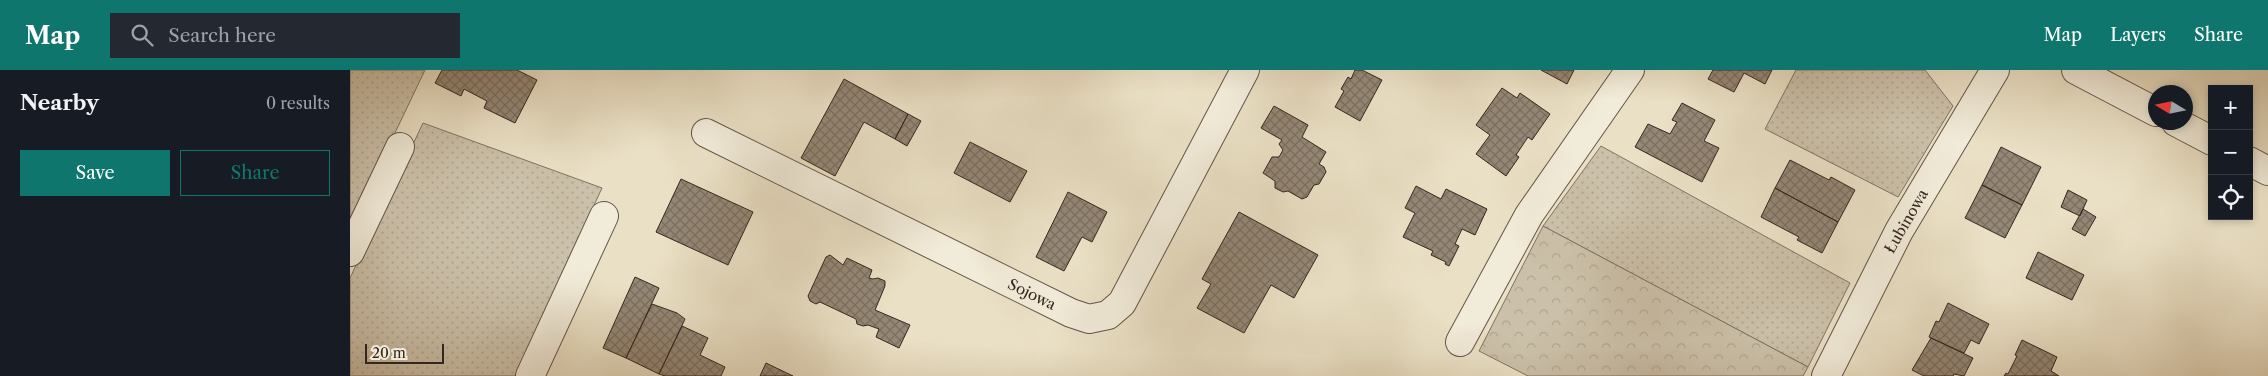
<!DOCTYPE html>
<meta charset="utf-8">
<style>
:root{--surface:#171b24;--page:#242831;--text:#f1f3f6;--muted:#9ea1a6;--line:#363941;--accent:#0f766e}
body{margin:0;font-family:"Libre Caslon Text",serif;background:var(--page);color:var(--text)}
.controls{position:absolute;right:15px;top:15px;display:grid;overflow:hidden;border-radius:0px;box-shadow:0 2px 8px #0003}
.controls button{width:45px;height:45px;display:grid;place-items:center;padding:0;border:0;border-bottom:1px solid var(--line);background:var(--surface);color:var(--text);font:25px sans-serif}
.compass{position:absolute;left:1798px;top:15px;width:45px;height:45px;border-radius:50%;background:var(--surface);box-shadow:0 2px 8px #0003;rotate:280deg}
.scale{position:absolute;left:15px;bottom:12px;width:79px;box-sizing:border-box;padding-left:5px;border:2px solid #362620;border-top:0;font-size:14px;line-height:18px;white-space:nowrap;color:#362620;-webkit-text-stroke:4px #f1ebd9;paint-order:stroke}
.list{margin:0;padding:0;list-style:none}
h2{display:flex;justify-content:space-between;align-items:center;height:65px;margin:0;padding:0 20px;font-size:21px}
h2 small{font-size:16px;font-weight:400;color:var(--muted)}
.actions{display:flex;gap:10px;padding:15px 20px}
.actions a{flex:1;padding:11px 0;border:1px solid var(--accent);border-radius:0px;text-align:center;font-size:18px;color:var(--accent)}
.actions .main{background:var(--accent);color:#fff}
.icon{flex:none;width:28px;height:28px;fill:none;stroke:currentColor;stroke-width:2;stroke-linecap:round;stroke-linejoin:round}
.map{position:relative;flex:none;width:1918px;height:306px;overflow:hidden}
header{display:flex;align-items:center;gap:30px;box-sizing:border-box;height:70px;padding:0 25px;background:var(--accent);color:#fff}
header strong{font-size:24px}
nav{display:flex;gap:28px;margin-inline-start:auto;font-size:18px}
.search{width:350px;height:45px;background:var(--page);display:flex;align-items:center;gap:12px;box-sizing:border-box;padding:0 18px;border-radius:0px;color:var(--muted);font-size:19px}
main{display:flex}
aside{flex:1;background:var(--surface)}
.map>svg:first-child{display:block}
.grass{fill:url(#grass-dots);stroke:#807364}
.forest{fill:url(#forest-crowns);stroke:#807364}
.building{fill:url(#building-cross-hatch);stroke:#362620}
.lines{fill:none;stroke-linecap:round;stroke-linejoin:round}
.minor-casing{stroke:#635449;stroke-width:30}
.minor{stroke:#f1ebd9;stroke-width:28}
.labels{text-anchor:middle;dominant-baseline:central;stroke-width:4;stroke-linejoin:round;paint-order:stroke}
.street-label{font-size:15px;fill:#362620;stroke:#f1ebd9}
</style>
<header>
<strong>Map</strong>
<div class="search"><svg class="icon" aria-label="search" viewBox="0 0 24 24"><circle cx="10" cy="10" r="6"/><path d="M15 15l6 6"/></svg>Search here</div>
<nav><a>Map</a><a>Layers</a><a>Share</a></nav>
</header>
<main>
<aside>
<h2>Nearby<small>0 results</small></h2>
<ul class="list">
</ul>
<div class="actions"><a class="main">Save</a><a>Share</a></div>
</aside>
<div class="map">
<svg width="1918" height="306" viewBox="0 0 1918 306">
<defs>
<pattern id="grass-dots" width="8" height="8" patternUnits="userSpaceOnUse" patternTransform="scale(1.25)"><rect width="8" height="8" fill="#cbc0a9"/><path d="M2 2h.1M6 6h.1" fill="none" stroke="#afa591" stroke-width="1.8" stroke-linecap="round"/></pattern>
<pattern id="forest-crowns" width="20" height="18" patternUnits="userSpaceOnUse" patternTransform="scale(1.25)"><rect width="20" height="18" fill="#cbc0a9"/><path d="M2 6a3 3 0 1 1 6 0M12 15a3 3 0 1 1 6 0" fill="none" stroke="#afa591"/></pattern>
<pattern id="building-cross-hatch" width="8" height="8" patternUnits="userSpaceOnUse" patternTransform="scale(1.25)"><rect width="8" height="8" fill="#948776"/><path d="M0 0l8 8M0 8l8-8" fill="none" stroke="#7a6e60"/></pattern>
</defs>
<rect width="100%" height="100%" fill="#eae0c5"/>
<filter id="stains"><feTurbulence type="fractalNoise" baseFrequency=".004" numOctaves="4"/><feColorMatrix values="0 0 0 0 .2 0 0 0 0 .09 0 0 0 0 .02 0 0 0 .5 -.17"/></filter>
<radialGradient id="worn" r=".72"><stop offset=".6" stop-color="#630" stop-opacity="0"/><stop offset="1" stop-color="#630" stop-opacity=".3"/></radialGradient>
<path class="grass" d="M 0,0 L 75,0 L 0,157 Z
M 1446,0 L 1575,0 L 1603,36 L 1548,127 L 1415,59 Z
M 73,53 L 252,118 L 165,306 L 0,306 L 0,208 Z
M 1251,76 L 1500,213 L 1458,297 L 1193,156 Z"/>
<path class="forest" d="M 1193,156 L 1458,297 L 1453,306 L 1178,306 L 1129,281 Z"/>
<path class="building" d="M 92,0 L 167,0 L 187,10 L 165,53 L 134,38 L 137,31 L 114,19 L 111,26 L 85,13 Z
M 1005,0 L 1012,0 L 1032,10 L 1010,51 L 985,37 L 994,21 L 991,19 L 998,7 L 1001,9 Z
M 1191,0 L 1224,0 L 1217,14 Z
M 1363,0 L 1422,0 L 1415,14 L 1394,3 L 1384,22 L 1358,9 Z
M 494,9 L 558,44 L 545,69 L 514,52 L 485,106 L 451,88 Z
M 1152,18 L 1167,28 L 1170,23 L 1200,44 L 1182,70 L 1178,67 L 1166,85 L 1169,87 L 1156,106 L 1126,84 L 1140,65 L 1126,55 Z
M 1332,33 L 1365,50 L 1354,71 L 1369,78 L 1352,112 L 1285,77 L 1298,54 L 1320,64 L 1327,52 L 1322,50 Z
M 924,36 L 958,55 L 952,67 L 976,82 L 969,94 L 974,97 L 976,102 L 969,114 L 964,115 L 957,127 L 952,129 L 938,121 L 933,122 L 925,118 L 925,111 L 913,103 L 922,87 L 929,87 L 933,80 L 929,74 L 932,70 L 911,58 Z
M 558,44 L 571,51 L 557,76 L 545,69 Z
M 620,72 L 677,101 L 660,132 L 604,103 Z
M 1651,77 L 1691,97 L 1672,135 L 1632,115 Z
M 1440,90 L 1479,110 L 1481,107 L 1505,120 L 1488,152 L 1425,118 Z
M 331,109 L 403,142 L 378,195 L 306,162 Z
M 1632,115 L 1672,135 L 1655,168 L 1615,148 Z
M 1066,116 L 1091,129 L 1096,119 L 1137,139 L 1125,165 L 1112,159 L 1105,174 L 1109,176 L 1099,196 L 1095,194 L 1096,192 L 1081,185 L 1083,181 L 1053,167 L 1065,143 L 1055,138 Z
M 1425,118 L 1488,152 L 1472,183 L 1447,170 L 1449,167 L 1411,147 Z
M 1718,120 L 1737,130 L 1730,146 L 1711,137 Z
M 718,122 L 757,142 L 742,172 L 732,167 L 714,201 L 686,187 Z
M 1733,139 L 1746,147 L 1735,166 L 1722,159 Z
M 889,142 L 968,185 L 944,228 L 921,215 L 894,263 L 847,238 L 861,214 L 852,209 Z
M 1688,182 L 1734,205 L 1722,230 L 1676,208 Z
M 480,185 L 493,195 L 497,188 L 522,200 L 519,208 L 523,209 L 528,208 L 535,211 L 535,216 L 525,240 L 560,255 L 549,278 L 526,267 L 529,259 L 518,255 L 513,256 L 507,254 L 506,249 L 470,232 L 466,234 L 460,231 L 458,226 L 476,187 Z
M 285,207 L 309,218 L 276,288 L 253,278 Z
M 1598,233 L 1639,254 L 1629,274 L 1621,270 L 1614,283 L 1579,267 L 1586,251 L 1589,252 Z
M 302,234 L 327,243 L 335,249 L 309,304 L 276,288 Z
M 332,256 L 358,268 L 350,285 L 375,297 L 371,306 L 315,306 L 309,304 Z
M 1581,268 L 1623,288 L 1614,306 L 1604,304 L 1603,306 L 1574,306 L 1562,300 Z
M 1672,270 L 1707,287 L 1701,301 L 1709,306 L 1654,306 L 1656,303 L 1658,304 L 1667,286 L 1665,285 Z
M 416,293 L 443,306 L 410,306 Z"/>
<g class="lines">
<defs>
<path id="minor" d="M 1726,0 L 1806,42
M 1826,52 L 1862,71
M 356,63 L 721,243 L 739,249 L 758,245 L 772,233 L 895,0
M 1899,91 L 1918,101
M 0,182 L 50,77
M 1110,272 L 1179,145 L 1280,0
M 180,306 L 254,146
M 1476,306 L 1549,161 L 1645,0"/>
</defs>
<use href="#minor" class="minor-casing"/>
<use href="#minor" class="minor"/>
</g>
<g class="labels">
<g class="street-label">
<text transform="translate(1556 151) rotate(-60)">Łubinowa</text>
<text transform="translate(682 224) rotate(26)">Sojowa</text>
</g>
</g>
<rect width="100%" height="100%" filter="url(#stains)"/>
<rect width="100%" height="100%" fill="url(#worn)"/>
</svg>
<div class="controls">
<button>+</button>
<button>−</button>
<button><svg class="icon" aria-label="locate" viewBox="0 0 24 24"><circle cx="12" cy="12" r="6"/><path d="M12 2v4M12 18v4M2 12h4M18 12h4"/></svg></button>
</div>
<svg class="compass" viewBox="-18 -18 36 36"><path d="M0-13l5 13h-10z" fill="#e53935"/><path d="M0 13l5-13h-10z" fill="#9ea1a6"/></svg>
<div class="scale">20 m</div>
</div>
</main>
